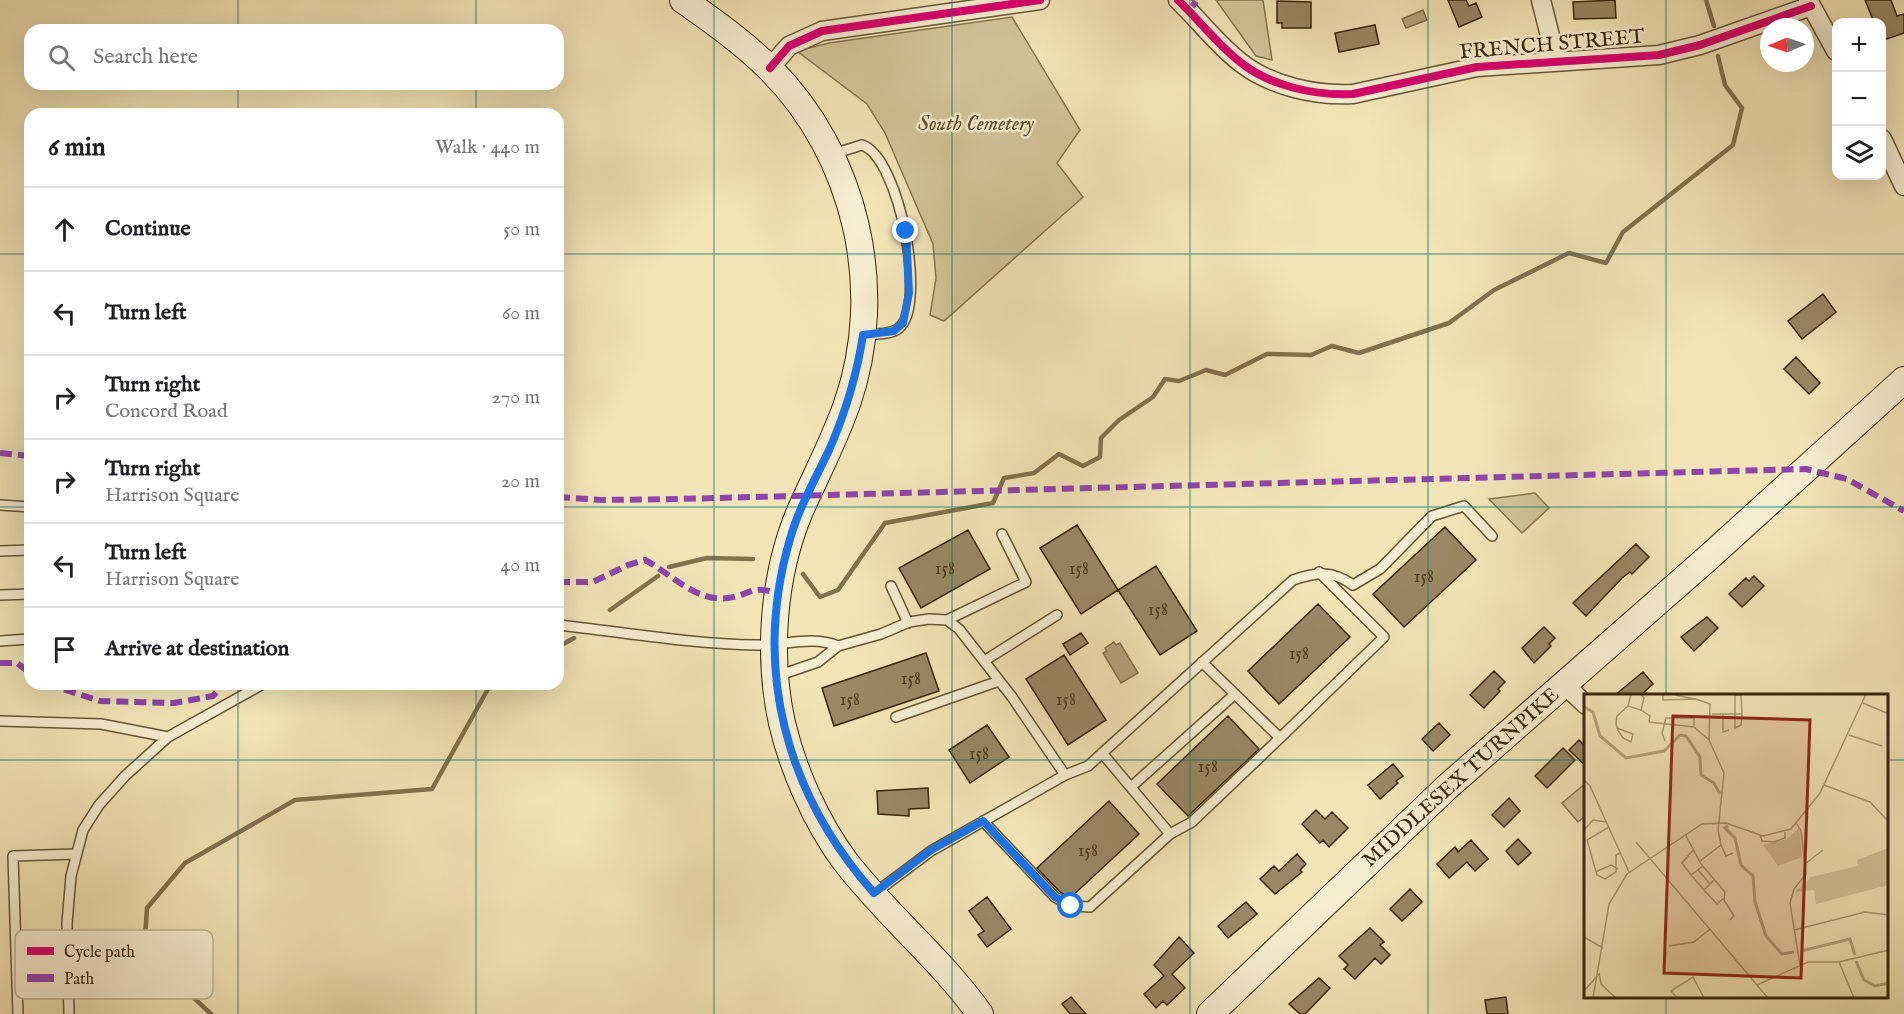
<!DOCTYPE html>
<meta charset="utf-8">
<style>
:root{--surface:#fff;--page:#f2f2f2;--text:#202124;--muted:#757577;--line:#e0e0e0}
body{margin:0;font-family:"IM FELL English",serif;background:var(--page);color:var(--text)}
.controls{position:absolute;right:18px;top:18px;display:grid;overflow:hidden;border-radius:12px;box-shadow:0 6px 24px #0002}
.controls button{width:54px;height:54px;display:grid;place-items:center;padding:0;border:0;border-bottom:2px solid var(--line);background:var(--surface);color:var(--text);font:30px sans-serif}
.compass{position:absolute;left:1760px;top:18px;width:54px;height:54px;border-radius:50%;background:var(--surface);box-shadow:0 6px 24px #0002;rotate:268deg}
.stop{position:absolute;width:18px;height:18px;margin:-14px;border:4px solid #1a73e8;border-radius:50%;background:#fff}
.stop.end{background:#1a73e8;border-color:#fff;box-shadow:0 2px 6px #0008}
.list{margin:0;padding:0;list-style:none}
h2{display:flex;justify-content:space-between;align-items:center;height:78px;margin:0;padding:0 24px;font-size:26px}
h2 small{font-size:20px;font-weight:400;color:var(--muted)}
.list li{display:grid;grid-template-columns:39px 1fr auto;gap:18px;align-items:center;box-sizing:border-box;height:84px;padding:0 24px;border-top:2px solid var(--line)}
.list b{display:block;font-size:22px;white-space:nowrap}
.list p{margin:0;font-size:20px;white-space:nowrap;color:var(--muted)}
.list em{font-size:20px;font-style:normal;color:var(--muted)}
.icon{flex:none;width:33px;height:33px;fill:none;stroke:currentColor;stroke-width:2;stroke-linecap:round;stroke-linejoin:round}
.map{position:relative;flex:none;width:1904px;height:1014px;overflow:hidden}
.search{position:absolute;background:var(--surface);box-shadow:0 6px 24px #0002;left:24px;top:24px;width:540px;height:66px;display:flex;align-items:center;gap:15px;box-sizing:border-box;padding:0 21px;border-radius:18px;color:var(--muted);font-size:22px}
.panel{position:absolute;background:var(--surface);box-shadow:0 6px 24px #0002;left:24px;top:108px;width:540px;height:582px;border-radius:18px}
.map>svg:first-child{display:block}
.green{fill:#d2c499;stroke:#857450;stroke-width:1.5}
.water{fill:#b3a37b;stroke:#82714d;stroke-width:1.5}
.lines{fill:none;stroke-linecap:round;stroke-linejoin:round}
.stream{stroke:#82714d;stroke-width:4.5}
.building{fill:#998863;stroke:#382507;stroke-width:1.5}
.lane-casing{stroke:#653;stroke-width:12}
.street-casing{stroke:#653;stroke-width:21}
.secondary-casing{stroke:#382507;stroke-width:28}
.lane{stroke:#f7edd0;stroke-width:9}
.street{stroke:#f7edd0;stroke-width:18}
.secondary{stroke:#f7edd0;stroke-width:26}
.quiet{stroke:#8e44ad;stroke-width:6;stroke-dasharray:12 6;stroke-linecap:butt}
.cycleway-casing{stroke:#f7edd0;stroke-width:11}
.cycleway{stroke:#d6006c;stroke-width:8}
.route{stroke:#1a73e8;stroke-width:8}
.grid{fill:none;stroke:#0f766e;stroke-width:1.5;stroke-opacity:0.55}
.labels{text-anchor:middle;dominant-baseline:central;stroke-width:5;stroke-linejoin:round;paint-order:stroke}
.number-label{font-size:18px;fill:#503e1e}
.street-label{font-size:21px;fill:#382507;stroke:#f7edd0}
.park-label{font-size:21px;font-style:italic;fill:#5e4d2c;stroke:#f7edd0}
.inset-river{fill:none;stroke:#b3a37b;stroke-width:3}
.inset-road{fill:none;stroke:#a89871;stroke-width:1.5}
.view{fill:#8f2418;fill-opacity:0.15;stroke:#8f2418;stroke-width:3}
.inset-edge{fill:none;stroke:#382507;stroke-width:3}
.key{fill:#f7edd0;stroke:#beb194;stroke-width:1.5}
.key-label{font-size:16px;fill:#382507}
</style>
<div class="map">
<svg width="1904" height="1014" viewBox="0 0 1904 1014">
<rect width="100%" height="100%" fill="#f2e4b7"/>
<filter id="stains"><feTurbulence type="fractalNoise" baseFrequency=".00333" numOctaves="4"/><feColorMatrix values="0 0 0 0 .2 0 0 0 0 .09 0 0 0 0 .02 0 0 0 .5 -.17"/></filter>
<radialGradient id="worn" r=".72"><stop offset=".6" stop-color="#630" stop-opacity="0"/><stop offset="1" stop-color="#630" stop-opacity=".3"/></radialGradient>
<path class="green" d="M 1216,0 L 1263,0 L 1272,60 L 1256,56 Z
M 1012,17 L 1080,130 L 1057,163 L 1083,197 L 944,321 L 930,315 L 936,278 L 933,244 L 885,133 L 867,104 L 797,51 L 829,43 Z
M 1535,493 L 1549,508 L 1522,533 L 1489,499 Z
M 1586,783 L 1586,815 L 1578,822 L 1562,803 Z"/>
<path class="water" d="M 1423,10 L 1427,20 L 1406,28 L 1402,19 Z
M 1114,642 L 1116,645 L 1120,643 L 1138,673 L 1121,683 L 1103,653 L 1107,651 L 1105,648 Z"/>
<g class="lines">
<path class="stream" d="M 1706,0 L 1714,26
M 669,567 L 707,558 L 753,559
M 803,574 L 820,597 L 838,590 L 885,523 L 993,503 L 1004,478 L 1034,473 L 1059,454 L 1083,466 L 1100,457 L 1101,438 L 1119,420 L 1153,397 L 1165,379 L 1179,381 L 1206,370 L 1225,375 L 1267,354 L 1311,355 L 1332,346 L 1359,353 L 1449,323 L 1494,290 L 1569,253 L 1606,263 L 1623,232 L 1733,145 L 1742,108 L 1725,85 L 1718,56
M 610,610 L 658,576
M 558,647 L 574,638
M 211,1014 L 144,951 L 147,908 L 185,863 L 295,800 L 432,789 L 488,689 L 497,684"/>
</g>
<path class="building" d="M 1448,0 L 1466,0 L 1469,6 L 1476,3 L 1482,17 L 1459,27 Z
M 1615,0 L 1616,18 L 1574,19 L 1573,2 Z
M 1865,0 L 1891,0 L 1897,16 L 1904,14 L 1904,33 L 1881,41 L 1881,22 L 1874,22 Z
M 1277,1 L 1311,2 L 1311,28 L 1282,28 L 1282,23 L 1277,23 Z
M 1375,25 L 1379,44 L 1339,52 L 1335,33 Z
M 1823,294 L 1836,312 L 1802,339 L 1788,321 Z
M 1796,357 L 1820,383 L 1809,394 L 1784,369 Z
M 1077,525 L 1118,590 L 1081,614 L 1040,548 Z
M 1445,527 L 1476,560 L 1404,627 L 1373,594 Z
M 968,530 L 990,569 L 921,608 L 899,568 Z
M 1636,544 L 1649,557 L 1632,574 L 1630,572 L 1622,578 L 1586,616 L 1573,603 Z
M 1156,566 L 1197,631 L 1160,655 L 1118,590 Z
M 1754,576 L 1764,586 L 1742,607 L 1729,594 L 1746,578 L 1749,581 Z
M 1318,604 L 1350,637 L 1279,704 L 1248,671 Z
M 1707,617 L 1718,628 L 1694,651 L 1681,637 Z
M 1544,627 L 1555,638 L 1549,644 L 1551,646 L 1534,663 L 1522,648 Z
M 1081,633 L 1088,643 L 1070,655 L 1063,644 Z
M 926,653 L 939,691 L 834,726 L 822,688 Z
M 1064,655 L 1106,720 L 1068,745 L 1026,679 Z
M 1494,671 L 1505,682 L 1498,689 L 1500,691 L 1484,708 L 1470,695 Z
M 1643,672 L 1653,684 L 1640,696 L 1614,696 Z
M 1228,716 L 1259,749 L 1188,816 L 1157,784 Z
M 1439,723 L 1450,735 L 1433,751 L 1422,739 Z
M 987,725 L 1009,757 L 970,783 L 949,750 Z
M 1579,740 L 1586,747 L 1586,766 L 1569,750 Z
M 1563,748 L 1575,760 L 1547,788 L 1535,776 Z
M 1393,764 L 1403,776 L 1396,781 L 1398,783 L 1380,799 L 1368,785 Z
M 928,788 L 929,808 L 909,809 L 909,816 L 878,814 L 877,791 Z
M 1509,798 L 1520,811 L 1504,827 L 1492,815 Z
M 1109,801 L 1139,834 L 1070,898 L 1060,892 L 1037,868 Z
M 1316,810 L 1325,819 L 1332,812 L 1348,828 L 1329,847 L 1323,840 L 1320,843 L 1302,824 Z
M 1518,839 L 1531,853 L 1518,865 L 1506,851 Z
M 1471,840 L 1488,859 L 1475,871 L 1467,862 L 1449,878 L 1437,864 L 1455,847 L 1458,852 Z
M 1297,854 L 1306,864 L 1300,870 L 1302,872 L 1275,894 L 1260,879 L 1274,866 L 1279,871 Z
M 1410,889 L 1422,902 L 1402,921 L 1390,909 Z
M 987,897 L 1011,929 L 987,947 L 978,935 L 984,931 L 969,911 Z
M 1246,902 L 1257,914 L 1228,938 L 1218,926 Z
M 1370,928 L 1384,942 L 1380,945 L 1390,955 L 1381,964 L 1375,958 L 1355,979 L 1344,969 L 1348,965 L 1339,956 Z
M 1179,937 L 1194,953 L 1172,974 L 1185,988 L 1167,1005 L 1163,1001 L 1156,1008 L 1144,994 L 1164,976 L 1154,965 Z
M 1319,978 L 1330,988 L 1305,1014 L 1300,1014 L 1289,1004 Z
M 1071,997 L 1086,1014 L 1070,1014 L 1062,1004 Z
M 1506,997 L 1508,1014 L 1487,1014 L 1485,1000 Z"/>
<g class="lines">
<defs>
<path id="lane" d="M 833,154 L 862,145 C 900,157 927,306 899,328 C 891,335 873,334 863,335
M 0,505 L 30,507
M 0,551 L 30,550
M 891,586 L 908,623
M 0,595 L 30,594
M 947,620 L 1026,582 L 1002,534
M 558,625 C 623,632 690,644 756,645 C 785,646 811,635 838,646
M 0,641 L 30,639
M 984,661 L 1057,615
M 1202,662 L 1280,738 L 1384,637 L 1319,572
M 777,676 L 818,662 L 838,646 L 881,634 L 909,622 L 929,619 L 947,620 L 959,629 L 1012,697 L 1065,775
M 896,717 L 999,681
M 0,721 L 101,724 L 168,737
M 1131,787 L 1235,694
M 983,821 L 1055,897 L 1071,906 L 1090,907 L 1170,834 L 1102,753
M 1170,834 L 1192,822 L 1280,738
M 875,893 L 931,851 L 1065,775 L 1088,766 L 1293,580 C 1318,572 1332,570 1353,585 L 1380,569 L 1432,516 L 1464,506 L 1492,536
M 18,1014 L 13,856 L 76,854
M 69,1014 L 67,923 L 71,876 L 83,830 L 99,805 L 125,776 L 168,737 L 263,684"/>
<path id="street" d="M 1178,0 C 1199,20 1217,44 1240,62 C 1270,86 1315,96 1353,94 L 1477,67 L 1659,55 L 1700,45 L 1811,6
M 1541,0 L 1556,60
M 1808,0 L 1836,51
M 770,68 L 789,46 L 822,31 L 1040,0
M 1882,139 L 1904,186
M 1564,684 L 1586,705"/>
<path id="secondary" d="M 683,0 C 713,21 744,43 770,69 C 856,155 887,289 847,404 C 834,441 816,475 800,511 C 773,575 767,655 782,723 C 793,770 816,822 845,861 C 886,915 941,959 980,1014
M 1210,1014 L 1446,788 L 1709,557 L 1904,380"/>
</defs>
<use href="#lane" class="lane-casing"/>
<use href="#street" class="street-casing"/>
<use href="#secondary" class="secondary-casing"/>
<use href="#lane" class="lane"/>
<use href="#street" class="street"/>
<use href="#secondary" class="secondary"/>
<path class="quiet" d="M 1189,11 L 1197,0
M 0,453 L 30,456
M 558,497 L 601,500 L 679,499 L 1806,469 L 1847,479 L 1904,511
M 558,582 L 593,582 L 628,565 L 645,560 C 670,573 697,603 728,598 C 753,594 749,585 778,593
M 0,663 L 17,663 L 30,673
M 47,684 L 100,701 L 174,703 L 213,696 L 224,684"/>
<defs>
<path id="cycleway" d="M 1178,0 C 1199,20 1217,44 1240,62 C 1270,86 1315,96 1353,94 L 1477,67 L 1659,55 L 1700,45 L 1811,6
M 770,68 L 789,46 L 822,31 L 1040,0"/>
</defs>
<use href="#cycleway" class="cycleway-casing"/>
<use href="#cycleway" class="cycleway"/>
</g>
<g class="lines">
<path class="route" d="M 906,231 L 909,293 L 903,323 L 894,331 L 863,335 C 857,374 846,411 830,448 C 816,478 799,507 790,539 C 752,669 786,794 874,893 L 931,850 L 983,821 L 1055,897 L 1071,906"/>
</g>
<path class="grid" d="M 238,0 L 238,30M 476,0 L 476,30M 714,0 L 714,1014M 952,0 L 952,1014M 1190,0 L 1190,1014M 1428,0 L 1428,1014M 1666,0 L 1666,696M 238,84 L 238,114M 476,84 L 476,114M 0,254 L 30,254M 558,254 L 1904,254M 0,507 L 30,507M 558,507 L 1904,507M 238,684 L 238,1014M 476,684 L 476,1014M 0,760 L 1586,760M 1888,760 L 1904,760M 1666,998 L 1666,1014"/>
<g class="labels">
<g class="number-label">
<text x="945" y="569">158</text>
<text x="1079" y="569">158</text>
<text x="1424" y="577">158</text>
<text x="1158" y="610">158</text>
<text x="1299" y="654">158</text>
<text x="911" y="679">158</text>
<text x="850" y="700">158</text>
<text x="1066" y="700">158</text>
<text x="979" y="754">158</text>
<text x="1208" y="767">158</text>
<text x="1088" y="851">158</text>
</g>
<g class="street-label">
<text transform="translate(1552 45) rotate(-5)">FRENCH STREET</text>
<text transform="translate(1461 778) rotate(-42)">MIDDLESEX TURNPIKE</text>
</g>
<g class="park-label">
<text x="976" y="124">South Cemetery</text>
</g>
</g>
<g transform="translate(1584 694)">
<rect width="304" height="304" fill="#f2e4b7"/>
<path d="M 215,134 L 218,163 L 194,172 L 179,151 L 203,145 ZM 304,154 L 304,191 L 232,210 L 230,196 L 211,198 L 227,183 L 274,172 L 273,166 Z" fill="#d2c499"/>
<path class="inset-river" d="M 0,13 L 9,18 L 16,42 L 42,64 L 80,57 L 96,41 L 102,42 L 116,63 L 117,81 L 130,89 L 136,100M 144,132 L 141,134 L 151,144 L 157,171 L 169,182 L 171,208 L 182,242 L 198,260 L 210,258M 217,257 L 266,245 L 271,261M 272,267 L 280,286 L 291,292 L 305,289"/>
<path class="inset-road" d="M 47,0 L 44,12 L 57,16 L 60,4 L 57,0M 79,0 L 79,6 L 112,5 L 126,10 L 125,46M 91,1 L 111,5M 279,9 L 305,20M 57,16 L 66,22 L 65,28 L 110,33 L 125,46 L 140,79 L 134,137M 128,20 L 158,20 L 157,1 L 151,1 L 151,34 L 157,31 L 158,20M 139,20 L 139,38 L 145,36M 33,34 L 49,40 L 47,48 L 39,44 L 35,38 L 33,34 L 32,30 L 33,22 L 44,12M 265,41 L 298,52M 81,47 L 78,39 L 82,24 L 110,24 L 110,33M 0,86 L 6,92 L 45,178M 240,91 L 286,108 L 305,128M 213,130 L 217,137 L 222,180 L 210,195 L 206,209 L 216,271M 25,133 L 3,146 L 13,181 L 21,185 L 32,178 L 32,161 L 36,159M 0,136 L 9,126 L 23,128M 101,140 L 117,170 L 141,198 L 140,206 L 150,222 L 146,226M 176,141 L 178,147 L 190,148 L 201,144 L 201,138M 52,148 L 184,304M 137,151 L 142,162 L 149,159M 110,155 L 98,169 L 107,181 L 119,172M 116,167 L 137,151 L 134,136M 221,170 L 239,156M 114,176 L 126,190M 11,178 L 27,171 L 34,175M 107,181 L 120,196M 130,186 L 120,196 L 133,210 L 141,203M 210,236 L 281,218 L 305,221M 0,243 L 19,254M 85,252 L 110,248 L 126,235M 255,268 L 270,304M 15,279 L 17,290 L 32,304M 173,291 L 224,268 L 255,268 L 305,256M 0,297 L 15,280M 9,304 L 25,210 L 43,180 L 118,130 L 142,129 L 179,142 L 207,135 L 236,99 L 282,0M 93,304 L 87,297 L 109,283 L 120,304"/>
<path class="view" d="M 89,22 L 226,26 L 217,284 L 80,279 Z"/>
<rect width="304" height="304" class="inset-edge"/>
</g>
<rect x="15" y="930" width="198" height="69" rx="9" class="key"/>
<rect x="27" y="947" width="27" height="8" fill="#d6006c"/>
<rect x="27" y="974" width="27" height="8" fill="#8e44ad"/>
<g class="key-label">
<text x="64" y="957">Cycle path</text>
<text x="64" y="984">Path</text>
</g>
<rect width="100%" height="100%" filter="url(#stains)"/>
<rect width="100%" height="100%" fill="url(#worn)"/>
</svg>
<div class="controls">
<button>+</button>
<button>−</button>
<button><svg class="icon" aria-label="layers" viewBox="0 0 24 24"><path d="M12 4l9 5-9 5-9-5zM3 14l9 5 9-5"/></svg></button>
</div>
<svg class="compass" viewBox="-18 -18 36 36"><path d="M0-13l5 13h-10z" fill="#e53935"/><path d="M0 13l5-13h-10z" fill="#757577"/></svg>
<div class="stop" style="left:1071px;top:906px"></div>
<div class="stop end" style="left:906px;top:231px"></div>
<div class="search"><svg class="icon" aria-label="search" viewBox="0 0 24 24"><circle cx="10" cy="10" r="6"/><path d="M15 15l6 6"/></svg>Search here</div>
<section class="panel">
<h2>6 min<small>Walk · 440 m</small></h2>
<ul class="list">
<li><svg class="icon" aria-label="ahead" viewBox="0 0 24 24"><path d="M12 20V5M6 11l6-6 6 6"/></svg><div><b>Continue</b></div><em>50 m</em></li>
<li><svg class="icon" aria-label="left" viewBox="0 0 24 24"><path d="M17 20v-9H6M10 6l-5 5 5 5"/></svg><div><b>Turn left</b></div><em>60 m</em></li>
<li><svg class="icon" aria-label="right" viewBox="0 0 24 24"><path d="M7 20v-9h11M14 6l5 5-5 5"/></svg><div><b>Turn right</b><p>Concord Road</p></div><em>270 m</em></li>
<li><svg class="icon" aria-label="right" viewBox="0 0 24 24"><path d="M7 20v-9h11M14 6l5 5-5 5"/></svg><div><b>Turn right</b><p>Harrison Square</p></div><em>20 m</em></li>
<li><svg class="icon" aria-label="left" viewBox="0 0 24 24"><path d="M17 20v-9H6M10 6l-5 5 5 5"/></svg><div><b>Turn left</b><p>Harrison Square</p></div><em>40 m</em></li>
<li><svg class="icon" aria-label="arrive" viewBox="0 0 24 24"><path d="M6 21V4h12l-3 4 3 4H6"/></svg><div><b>Arrive at destination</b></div></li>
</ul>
</section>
</div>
